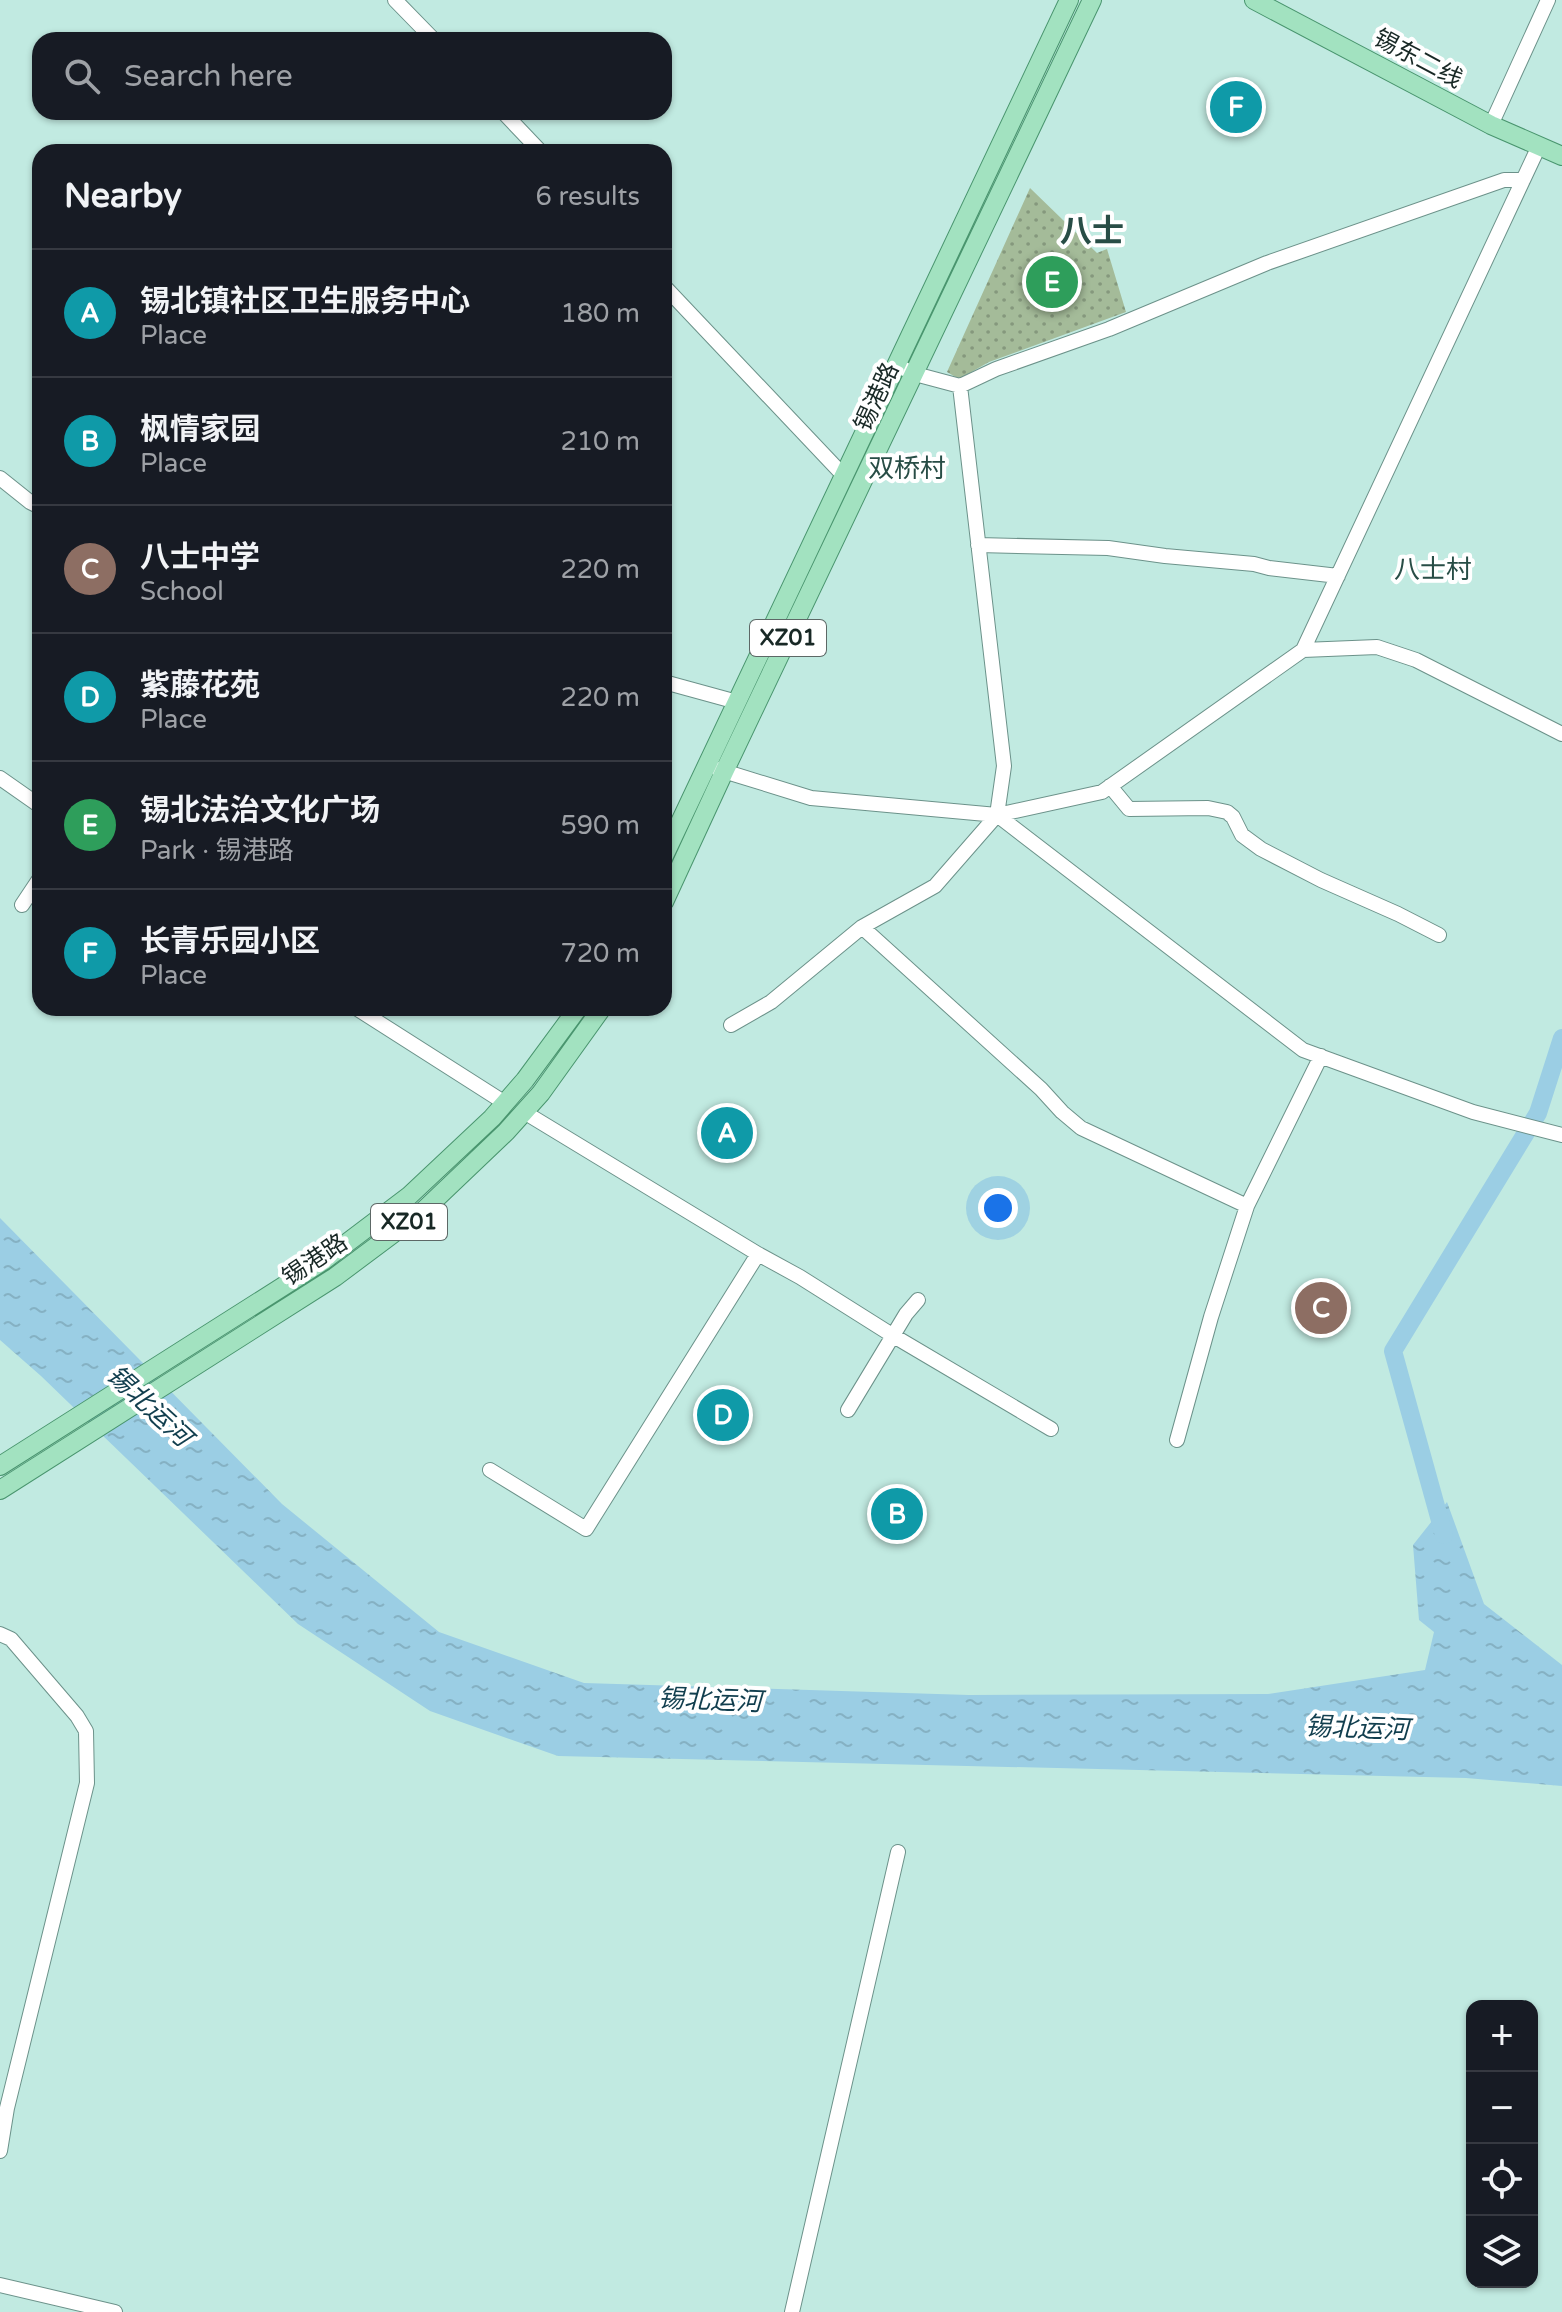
<!DOCTYPE html>
<meta charset="utf-8">
<style>
:root{--surface:#171b24;--page:#242831;--text:#f1f3f6;--muted:#9ea1a6;--line:#363941;--accent:#db2777}
body{margin:0;font-family:"Varela Round","Noto Sans SC",sans-serif;background:var(--page);color:var(--text)}
.controls{position:absolute;right:24px;bottom:24px;display:grid;overflow:hidden;border-radius:16px;box-shadow:0 2px 6px #0004}
.controls button{width:72px;height:72px;display:grid;place-items:center;padding:0;border:0;border-bottom:2px solid var(--line);background:var(--surface);color:var(--text);font:40px sans-serif}
.you{position:absolute;left:998px;top:1208px;width:28px;height:28px;margin:-20px;border:6px solid #fff;border-radius:50%;background:#1a73e8;box-shadow:0 0 0 12px #1a73e833}
.badge{display:grid;place-items:center;width:52px;height:52px;border-radius:50%;background:var(--accent);color:#fff;font-size:26px;font-weight:700}
.pin{position:absolute;translate:-50% -50%;border:4px solid #fff;box-shadow:0 2px 8px #0006}
.list{margin:0;padding:0;list-style:none}
h2{display:flex;justify-content:space-between;align-items:center;height:104px;margin:0;padding:0 32px;font-size:34px}
h2 small{font-size:26px;font-weight:400;color:var(--muted)}
.list li{display:grid;grid-template-columns:52px 1fr auto;gap:24px;align-items:center;box-sizing:border-box;height:128px;padding:0 32px;border-top:2px solid var(--line)}
.list b{display:block;font-size:30px;white-space:nowrap}
.list p{margin:0;font-size:26px;white-space:nowrap;color:var(--muted)}
.list em{font-size:26px;font-style:normal;color:var(--muted)}
.icon{flex:none;width:44px;height:44px;fill:none;stroke:currentColor;stroke-width:2;stroke-linecap:round;stroke-linejoin:round}
.map{position:relative;flex:none;width:1562px;height:2312px;overflow:hidden}
.search{position:absolute;background:var(--surface);box-shadow:0 2px 6px #0004;left:32px;top:32px;width:640px;height:88px;display:flex;align-items:center;gap:20px;box-sizing:border-box;padding:0 28px;border-radius:24px;color:var(--muted);font-size:30px}
.panel{position:absolute;background:var(--surface);box-shadow:0 2px 6px #0004;left:32px;top:144px;width:640px;height:872px;border-radius:24px}
.map>svg:first-child{display:block}
.grass{fill:url(#grass-dots)}
.water{fill:url(#water-ripples)}
.lines{fill:none;stroke-linecap:round;stroke-linejoin:round}
.river{stroke:#9bcee4;stroke-width:18}
.minor-casing{stroke:#6c928a;stroke-width:16}
.major-casing{stroke:#49956e;stroke-width:20}
.minor{stroke:#fff;stroke-width:14}
.major{stroke:#a2e2c0;stroke-width:18}
.labels{text-anchor:middle;dominant-baseline:central;stroke-width:8;stroke-linejoin:round;paint-order:stroke}
.shield{fill:#fff;stroke:#5d6866;stroke-width:2}
.shield-label{font-size:22px;font-weight:bold;fill:#182825}
.street-label{font-size:24px;fill:#182825;stroke:#fff}
.neighbourhood-label{font-size:26px;fill:#284d46;stroke:#fff}
.water-label{font-size:26px;font-style:italic;fill:#113e4e;stroke:#fff}
.district-label{font-size:32px;font-weight:bold;fill:#284d46;stroke:#fff}
</style>
<div class="map">
<svg width="1562" height="2312" viewBox="0 0 1562 2312">
<defs>
<pattern id="grass-dots" width="8" height="8" patternUnits="userSpaceOnUse" patternTransform="scale(2)"><rect width="8" height="8" fill="#a4bb99"/><path d="M2 2h.1M6 6h.1" fill="none" stroke="#85987d" stroke-width="1.8" stroke-linecap="round"/></pattern>
<pattern id="water-ripples" width="26" height="14" patternUnits="userSpaceOnUse" patternTransform="scale(2)"><rect width="26" height="14" fill="#9bcee4"/><path d="M2 4q2-2 4 0t4 0M15 11q2-2 4 0t4 0" fill="none" stroke="#85b1c3"/></pattern>
</defs>
<rect width="100%" height="100%" fill="#c1eae1"/>
<path class="grass" d="M 1030,188 L 1097,253 L 1107,249 L 1126,312 L 989,362 L 959,379 L 947,372 Z"/>
<path class="water" d="M 0,1218 L 282,1504 L 439,1632 L 584,1683 L 969,1695 L 1268,1694 L 1425,1670 L 1434,1632 L 1419,1620 L 1413,1545 L 1447,1502 L 1484,1604 L 1562,1665 L 1562,1786 L 1466,1778 L 558,1756 L 430,1711 L 298,1624 L 41,1376 L 0,1340 Z"/>
<g class="lines">
<path class="river" d="M 1444,1535 L 1393,1351 L 1538,1113 L 1562,1038"/>
<defs>
<path id="minor" d="M 395,0 L 434,40
M 503,112 L 541,152
M 1491,125 L 1548,0
M 664,286 L 844,476
M 960,386 L 996,369 L 1109,329 L 1267,263 L 1504,180 L 1523,180
M 0,478 L 30,502 L 40,507
M 978,545 L 1108,548 L 1165,556 L 1254,564 L 1269,568 L 1338,576
M 1303,650 L 1377,647 L 1416,660 L 1562,734
M 664,682 L 737,702
M 717,769 L 811,798 L 997,815 L 1102,792 L 1303,650 L 1539,146
M 0,778 L 40,806
M 1110,786 L 1129,809 L 1208,808 L 1227,812 L 1233,817 L 1242,835 L 1261,849 L 1321,880 L 1398,914 L 1439,935
M 997,815 L 1303,1050 L 1473,1112 L 1562,1135
M 22,905 L 40,878
M 862,927 L 1041,1089 L 1062,1112 L 1081,1128 L 1247,1206
M 356,1008 L 505,1103
M 731,1025 L 771,1002 L 862,927 L 935,886 L 997,815 L 1004,766 L 960,386 L 915,374 L 896,365
M 524,1112 L 758,1254 L 800,1277 L 892,1335 L 1051,1429
M 848,1410 L 906,1314 L 918,1300
M 1177,1440 L 1211,1317 L 1247,1206 L 1321,1056
M 490,1470 L 586,1529 L 758,1254
M 0,1634 L 11,1639 L 77,1716 L 86,1731 L 87,1783 L 7,2108 L 0,2151
M 0,2285 L 115,2312
M 792,2312 L 898,1852"/>
<path id="major" d="M 1254,0 L 1491,125 L 1562,156
M 664,856 L 1069,0
M 664,902 L 724,772 L 1092,0
M 0,1466 L 323,1261 L 409,1196 L 492,1118 L 525,1080 L 578,1008
M 0,1490 L 335,1277 L 422,1212 L 506,1132 L 541,1093 L 602,1008"/>
</defs>
<use href="#minor" class="minor-casing"/>
<use href="#major" class="major-casing"/>
<use href="#minor" class="minor"/>
<use href="#major" class="major"/>
</g>
<g class="labels">
<g class="shield">
<rect x="750" y="620" width="76" height="36" rx="6"/>
<rect x="371" y="1204" width="76" height="36" rx="6"/>
</g>
<g class="shield-label">
<text x="788" y="638">XZ01</text>
<text x="409" y="1222">XZ01</text>
</g>
<g class="street-label">
<text transform="translate(1418 59) rotate(28)">锡东二线</text>
<text transform="translate(877 397) rotate(-65)">锡港路</text>
<text transform="translate(315 1260) rotate(-34)">锡港路</text>
</g>
<g class="neighbourhood-label">
<text x="907" y="468">双桥村</text>
<text x="1433" y="569">八士村</text>
</g>
<g class="water-label">
<text transform="translate(149 1406) rotate(43)">锡北运河</text>
<text transform="translate(710 1700) rotate(2)">锡北运河</text>
<text transform="translate(1357 1728) rotate(2)">锡北运河</text>
</g>
<g class="district-label">
<text x="1092" y="232">八士</text>
</g>
</g>
</svg>
<div class="controls">
<button>+</button>
<button>−</button>
<button><svg class="icon" aria-label="locate" viewBox="0 0 24 24"><circle cx="12" cy="12" r="6"/><path d="M12 2v4M12 18v4M2 12h4M18 12h4"/></svg></button>
<button><svg class="icon" aria-label="layers" viewBox="0 0 24 24"><path d="M12 4l9 5-9 5-9-5zM3 14l9 5 9-5"/></svg></button>
</div>
<div class="you"></div>
<div class="pin badge" style="left:727px;top:1133px;background:#0f9aa8">A</div>
<div class="pin badge" style="left:897px;top:1514px;background:#0f9aa8">B</div>
<div class="pin badge" style="left:1321px;top:1308px;background:#8d6e63">C</div>
<div class="pin badge" style="left:723px;top:1415px;background:#0f9aa8">D</div>
<div class="pin badge" style="left:1052px;top:282px;background:#2e9e5b">E</div>
<div class="pin badge" style="left:1236px;top:107px;background:#0f9aa8">F</div>
<div class="search"><svg class="icon" aria-label="search" viewBox="0 0 24 24"><circle cx="10" cy="10" r="6"/><path d="M15 15l6 6"/></svg>Search here</div>
<section class="panel">
<h2>Nearby<small>6 results</small></h2>
<ul class="list">
<li><span class="badge" style="background:#0f9aa8">A</span><div><b>锡北镇社区卫生服务中心</b><p>Place</p></div><em>180 m</em></li>
<li><span class="badge" style="background:#0f9aa8">B</span><div><b>枫情家园</b><p>Place</p></div><em>210 m</em></li>
<li><span class="badge" style="background:#8d6e63">C</span><div><b>八士中学</b><p>School</p></div><em>220 m</em></li>
<li><span class="badge" style="background:#0f9aa8">D</span><div><b>紫藤花苑</b><p>Place</p></div><em>220 m</em></li>
<li><span class="badge" style="background:#2e9e5b">E</span><div><b>锡北法治文化广场</b><p>Park · 锡港路</p></div><em>590 m</em></li>
<li><span class="badge" style="background:#0f9aa8">F</span><div><b>长青乐园小区</b><p>Place</p></div><em>720 m</em></li>
</ul>
</section>
</div>
